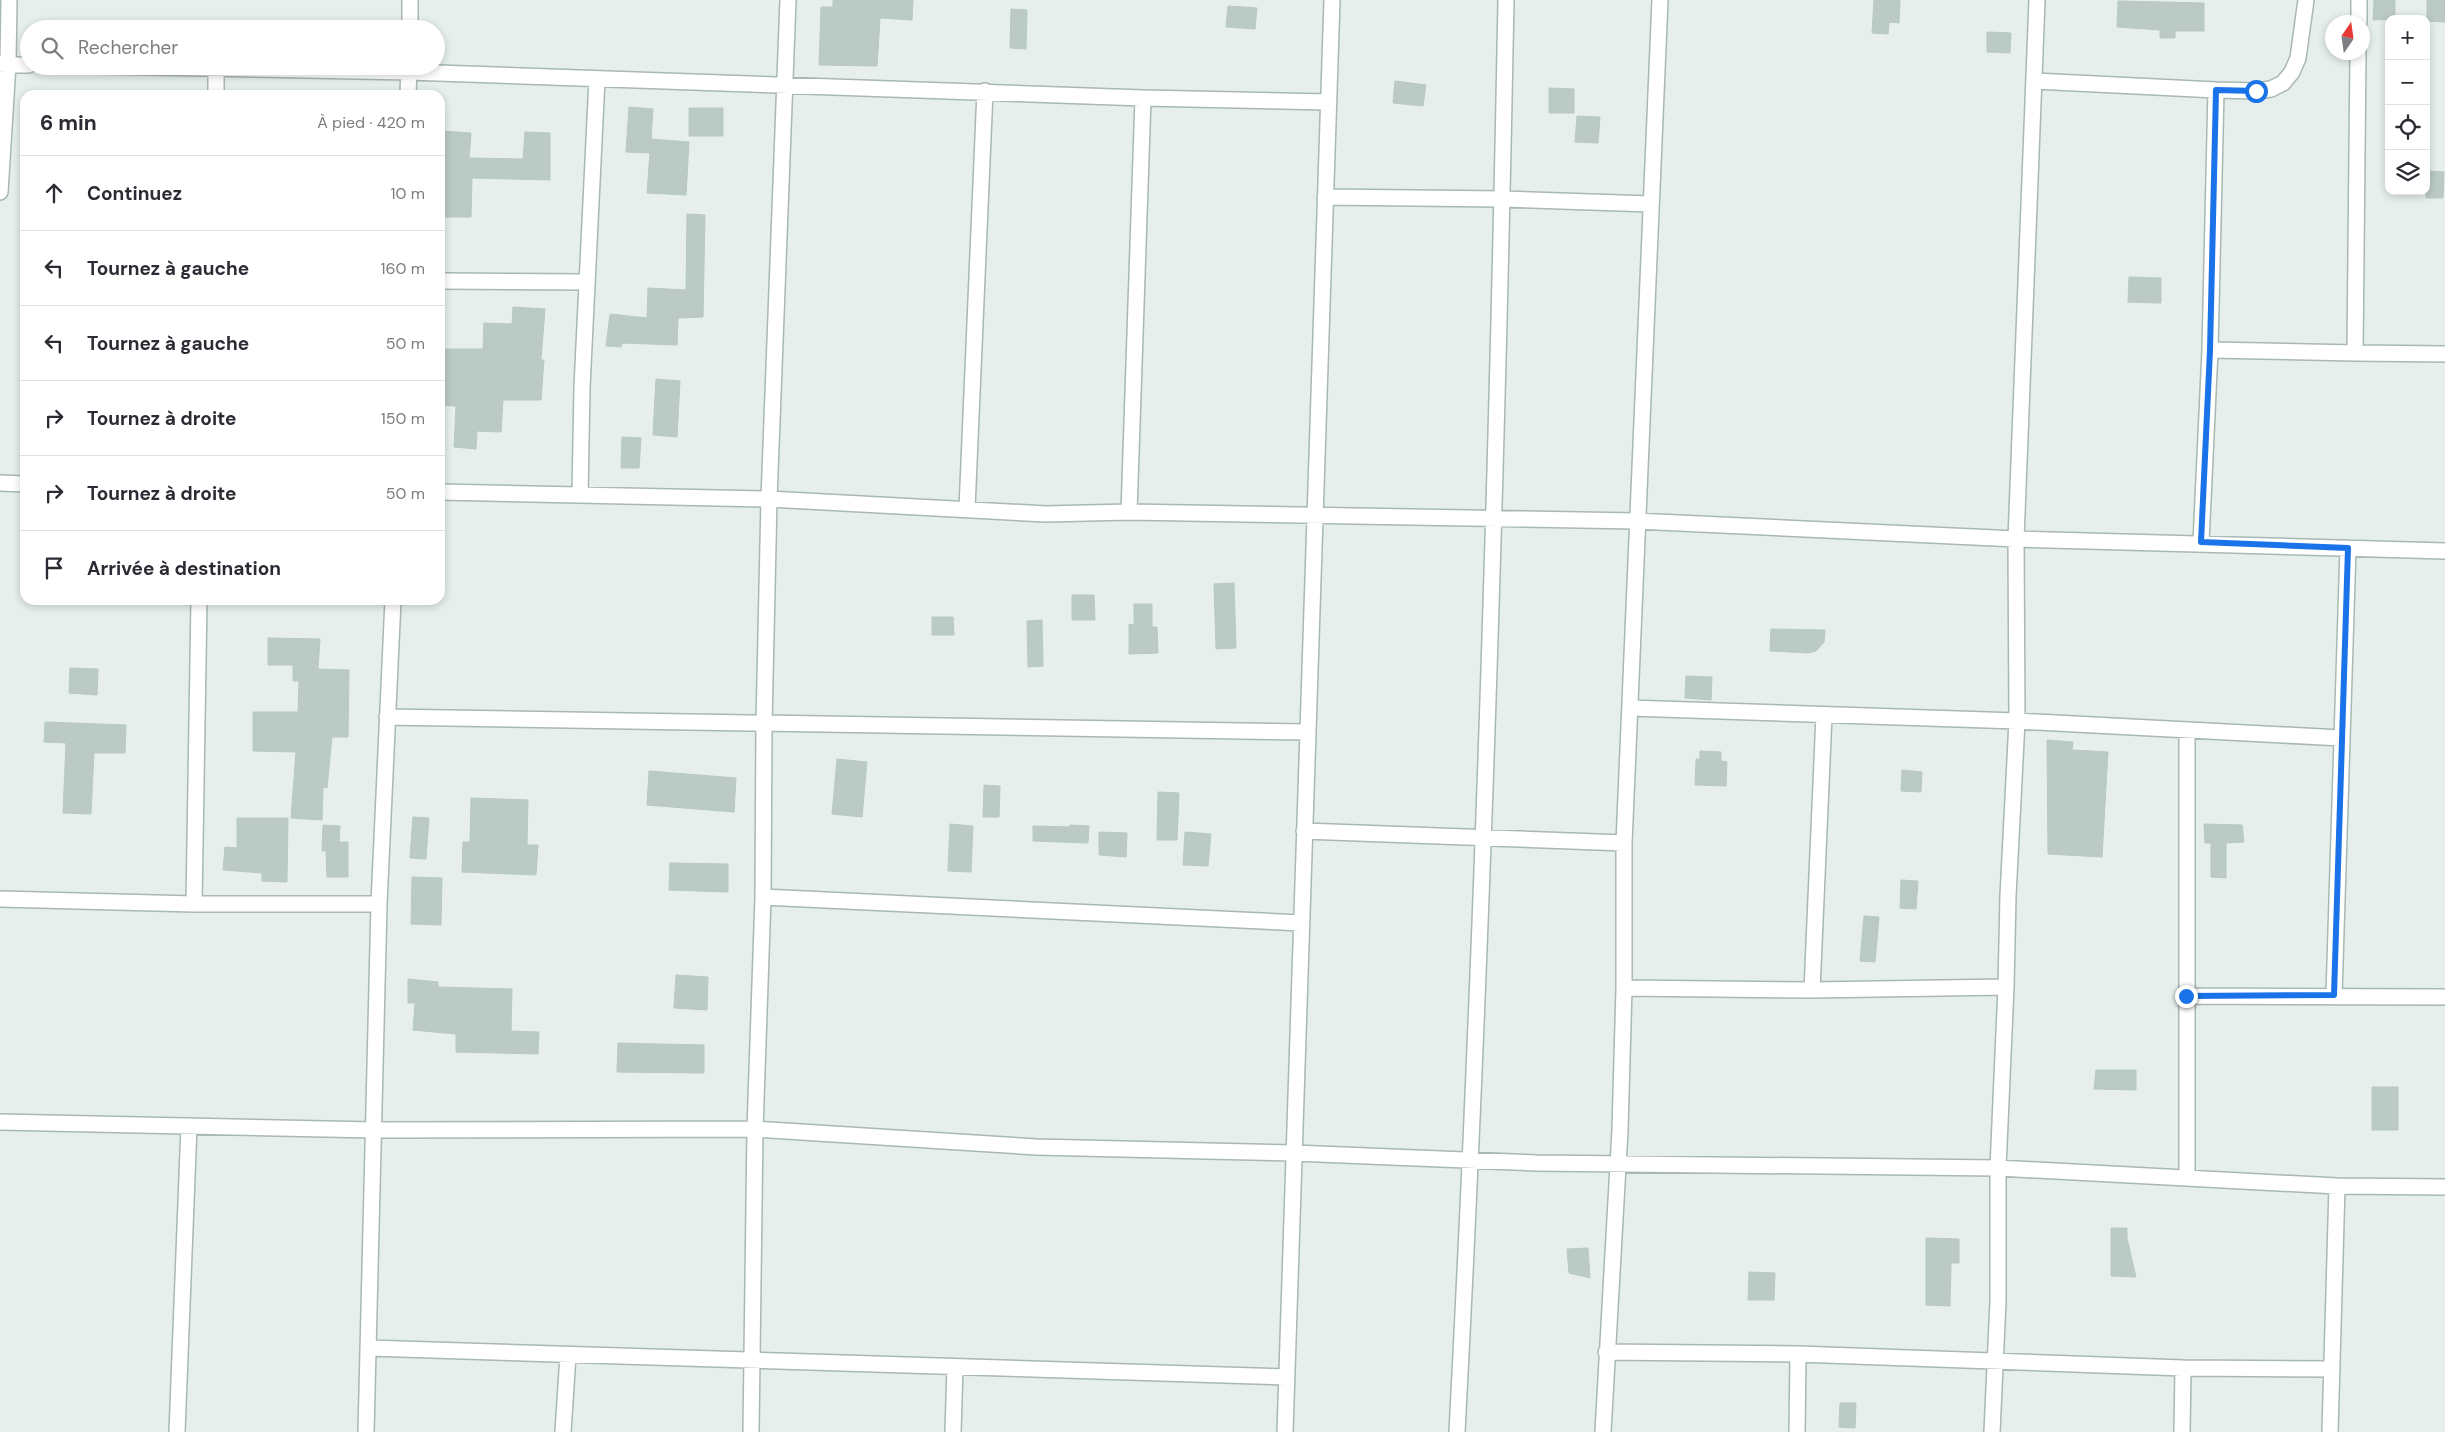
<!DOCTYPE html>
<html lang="fr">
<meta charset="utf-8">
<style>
:root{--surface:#fff;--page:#f2f2f3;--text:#2b2b33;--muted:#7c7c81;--line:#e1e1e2}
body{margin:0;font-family:"DM Sans",sans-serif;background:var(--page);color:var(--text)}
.controls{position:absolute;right:15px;top:15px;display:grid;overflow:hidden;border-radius:10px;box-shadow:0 2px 8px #0003}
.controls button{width:45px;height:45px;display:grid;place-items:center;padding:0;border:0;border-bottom:1px solid var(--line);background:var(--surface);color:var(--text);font:25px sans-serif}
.compass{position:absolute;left:2325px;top:15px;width:45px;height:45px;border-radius:50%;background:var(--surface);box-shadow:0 2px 8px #0003;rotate:13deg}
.stop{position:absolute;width:15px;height:15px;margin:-11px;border:4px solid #1a73e8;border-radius:50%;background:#fff}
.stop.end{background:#1a73e8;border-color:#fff;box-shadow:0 1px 5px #0008}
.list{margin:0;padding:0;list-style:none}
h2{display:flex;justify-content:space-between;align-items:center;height:65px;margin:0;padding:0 20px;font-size:21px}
h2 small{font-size:16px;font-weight:400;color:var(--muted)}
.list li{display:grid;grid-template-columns:32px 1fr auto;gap:15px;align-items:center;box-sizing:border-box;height:75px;padding:0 20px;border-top:1px solid var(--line)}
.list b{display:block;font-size:19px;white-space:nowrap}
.list em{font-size:16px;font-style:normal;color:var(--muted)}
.icon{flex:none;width:28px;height:28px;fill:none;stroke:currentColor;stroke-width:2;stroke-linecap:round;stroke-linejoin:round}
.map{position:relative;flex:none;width:2445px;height:1432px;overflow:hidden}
.search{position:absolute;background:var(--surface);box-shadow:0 2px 8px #0003;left:20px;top:20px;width:425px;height:55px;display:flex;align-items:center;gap:12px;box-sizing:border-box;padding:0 18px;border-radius:28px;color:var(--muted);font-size:19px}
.panel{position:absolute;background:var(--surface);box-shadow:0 2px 8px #0003;left:20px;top:90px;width:425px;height:515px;border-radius:15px}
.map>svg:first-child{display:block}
.building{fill:#bbcac4;stroke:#b8c9c2}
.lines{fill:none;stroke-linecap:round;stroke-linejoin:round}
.minor-casing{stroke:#a8b8b2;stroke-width:18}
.minor{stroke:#fff;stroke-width:15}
.route{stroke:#1a73e8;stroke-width:6}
</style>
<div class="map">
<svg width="2445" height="1432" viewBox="0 0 2445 1432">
<rect width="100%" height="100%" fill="#e6efeb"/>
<path class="building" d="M 833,0 L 913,0 L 912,20 L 880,18 L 877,66 L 819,65 L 821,7 L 833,7 Z
M 1874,0 L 1900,0 L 1899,23 L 1889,22 L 1888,34 L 1872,33 Z
M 2374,0 L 2395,0 L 2395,19 L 2373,20 Z
M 2427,0 L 2445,0 L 2445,22 L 2427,21 Z
M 2118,1 L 2204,3 L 2204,31 L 2175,31 L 2175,38 L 2160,38 L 2160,30 L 2117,27 Z
M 1228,6 L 1257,8 L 1255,29 L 1226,27 Z
M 1011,9 L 1027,10 L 1026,49 L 1010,48 Z
M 1987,32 L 2011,33 L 2010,53 L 1987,52 Z
M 1395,81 L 1426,85 L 1423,106 L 1393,103 Z
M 1549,88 L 1574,89 L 1574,113 L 1549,113 Z
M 629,107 L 653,109 L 650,153 L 626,152 Z
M 689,108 L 723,108 L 723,136 L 689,136 Z
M 1577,116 L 1600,117 L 1598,143 L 1575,142 Z
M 442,131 L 471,133 L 469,158 L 523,159 L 525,132 L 550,133 L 550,180 L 472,178 L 471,217 L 440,217 Z
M 651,139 L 689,142 L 686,195 L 647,193 Z
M 2426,171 L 2444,172 L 2443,198 L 2426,198 Z
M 687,214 L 705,215 L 703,317 L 678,318 L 677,345 L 622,343 L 621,347 L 606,346 L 610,314 L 647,318 L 648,288 L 686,290 Z
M 2129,277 L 2161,278 L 2161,303 L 2128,302 Z
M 513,307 L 545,309 L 541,360 L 544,360 L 541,400 L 503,400 L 501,432 L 477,431 L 476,449 L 454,447 L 456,406 L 440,405 L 440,349 L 483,349 L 484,323 L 512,324 Z
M 656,379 L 680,381 L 677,437 L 653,435 Z
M 622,437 L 641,438 L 639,468 L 621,468 Z
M 1234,583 L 1236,648 L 1216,649 L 1214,584 Z
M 1072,595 L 1094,595 L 1095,620 L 1072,620 Z
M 1134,604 L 1152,604 L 1152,627 L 1157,627 L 1158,653 L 1129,654 L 1129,624 L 1134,625 Z
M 932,617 L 953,617 L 954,635 L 932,635 Z
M 1042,620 L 1043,666 L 1028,667 L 1027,621 Z
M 1771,629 L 1825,630 L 1824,642 L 1816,651 L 1808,653 L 1770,651 Z
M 268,638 L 320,639 L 318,669 L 349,670 L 348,737 L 332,737 L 327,788 L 323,787 L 322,820 L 291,818 L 296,752 L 253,751 L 253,712 L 298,712 L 299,681 L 293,681 L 293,665 L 268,665 Z
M 70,668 L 98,669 L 97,695 L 69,693 Z
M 1686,676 L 1712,677 L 1711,700 L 1685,698 Z
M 45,722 L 126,725 L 125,753 L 94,753 L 91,814 L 63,813 L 66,743 L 44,742 Z
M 2047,740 L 2073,742 L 2072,750 L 2108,752 L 2102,857 L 2048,854 Z
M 1700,751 L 1721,752 L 1721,761 L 1727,762 L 1726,786 L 1695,785 L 1696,759 L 1700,759 Z
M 837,759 L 867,762 L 862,817 L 832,814 Z
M 1902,770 L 1922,772 L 1921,792 L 1901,791 Z
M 649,771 L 736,778 L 734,812 L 647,805 Z
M 984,785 L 1000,786 L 999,817 L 983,817 Z
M 1158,792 L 1179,793 L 1177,840 L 1157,840 Z
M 471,798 L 528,800 L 527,845 L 538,845 L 536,875 L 462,872 L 463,842 L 470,842 Z
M 413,817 L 429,818 L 426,859 L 410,858 Z
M 237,818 L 288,818 L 287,882 L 262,881 L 262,873 L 223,870 L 225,847 L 237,848 Z
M 950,824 L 973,826 L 971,872 L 948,871 Z
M 2204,824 L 2242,825 L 2244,842 L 2226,843 L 2226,878 L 2211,877 L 2211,843 L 2205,843 Z
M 323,825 L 340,826 L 339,842 L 348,842 L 348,877 L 327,877 L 326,851 L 322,851 Z
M 1070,825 L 1089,826 L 1088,843 L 1033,841 L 1033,826 L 1070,827 Z
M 1099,832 L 1127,833 L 1126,857 L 1099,855 Z
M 1185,832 L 1211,834 L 1208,866 L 1183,865 Z
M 670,863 L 728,864 L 728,892 L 669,890 Z
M 412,877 L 442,878 L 441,925 L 411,924 Z
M 1901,880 L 1918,881 L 1916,909 L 1900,908 Z
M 1864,916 L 1879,917 L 1875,962 L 1860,961 Z
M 676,975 L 708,977 L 707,1010 L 674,1008 Z
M 408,979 L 438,982 L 438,987 L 512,989 L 511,1031 L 539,1032 L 538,1054 L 456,1052 L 456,1034 L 413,1030 L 415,1003 L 408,1003 Z
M 618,1043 L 704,1045 L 704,1073 L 617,1072 Z
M 2096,1070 L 2136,1070 L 2136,1090 L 2094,1089 Z
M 2372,1087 L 2398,1087 L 2398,1130 L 2372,1130 Z
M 2111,1228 L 2127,1228 L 2127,1238 L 2136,1277 L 2111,1276 Z
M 1926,1238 L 1959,1239 L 1959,1263 L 1951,1263 L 1950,1306 L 1926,1305 Z
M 1588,1248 L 1590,1278 L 1569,1273 L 1567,1249 Z
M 1749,1272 L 1775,1273 L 1774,1300 L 1748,1300 Z
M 1840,1403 L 1856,1403 L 1855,1428 L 1839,1427 Z"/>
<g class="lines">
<defs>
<path id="minor" d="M 2359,22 L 2359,0
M 410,29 L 410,0
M 2358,52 L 2355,353 L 2445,354
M 0,64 L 29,65
M 98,66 L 409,72 L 1143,98 L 1328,102
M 2035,81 L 2216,90 L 2257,91 L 2271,89 L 2283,83 L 2292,72 L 2298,58 L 2306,0
M 2216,90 L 2210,350 L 2355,353
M 216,95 L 216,70
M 408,95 L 409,66
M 0,192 L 8,64 L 9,0
M 1325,197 L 1502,199 L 1650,204
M 440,281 L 587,282
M 0,483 L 25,484
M 440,492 L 769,499 L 1046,514 L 1129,512 L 1636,521 L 2016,539 L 2445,551
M 580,495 L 582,387 L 597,79
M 967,509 L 985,91
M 1129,512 L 1143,98
M 2201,542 L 2210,350
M 1630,708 L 2017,721 L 2341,738
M 387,717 L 1308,732
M 1304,831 L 1624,843
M 763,897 L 1301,923
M 0,899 L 194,904 L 379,904
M 194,904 L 199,600
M 1624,988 L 1812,990 L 2006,987 L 2008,896 L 2017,721 L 2016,539 L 2037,0
M 1812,990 L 1824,715
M 2334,995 L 2348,548
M 2186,996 L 2445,997
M 0,1122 L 374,1130 L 755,1129 L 1036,1147 L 1294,1153 L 1536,1163 L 1998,1168 L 2337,1186 L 2445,1187
M 2187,1177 L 2187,730
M 369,1348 L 1286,1377
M 1606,1352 L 1798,1354 L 2183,1368 L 2332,1369
M 177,1432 L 189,1126
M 366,1432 L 379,904 L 393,600
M 563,1432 L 568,1355
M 751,1432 L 755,1129 L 763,897 L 764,723 L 769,499 L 788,0
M 953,1432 L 955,1367
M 1285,1432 L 1332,0
M 1457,1432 C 1482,955 1497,478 1506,0
M 1603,1432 L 1620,1130 L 1624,988 L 1624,843 L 1660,0
M 1797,1432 L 1798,1354
M 1992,1432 L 1998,1301 L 1998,1168 L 2006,987
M 2182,1432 L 2183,1368
M 2330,1432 L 2337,1186"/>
</defs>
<use href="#minor" class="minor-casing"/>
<use href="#minor" class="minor"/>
</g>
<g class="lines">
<path class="route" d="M 2186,996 L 2334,995 L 2348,548 L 2201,542 L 2210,350 L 2216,90 L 2256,91"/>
</g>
</svg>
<div class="controls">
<button>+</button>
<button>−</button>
<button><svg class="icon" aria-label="locate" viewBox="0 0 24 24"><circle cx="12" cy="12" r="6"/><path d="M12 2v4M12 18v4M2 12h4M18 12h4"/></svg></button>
<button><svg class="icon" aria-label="layers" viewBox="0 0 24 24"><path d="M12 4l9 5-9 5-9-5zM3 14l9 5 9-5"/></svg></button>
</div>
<svg class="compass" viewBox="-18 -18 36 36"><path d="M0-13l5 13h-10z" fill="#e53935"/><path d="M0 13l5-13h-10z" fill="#7c7c81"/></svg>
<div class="stop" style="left:2256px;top:91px"></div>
<div class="stop end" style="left:2186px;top:996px"></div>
<div class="search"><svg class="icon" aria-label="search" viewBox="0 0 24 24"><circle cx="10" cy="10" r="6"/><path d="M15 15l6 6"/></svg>Rechercher</div>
<section class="panel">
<h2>6 min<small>À pied · 420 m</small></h2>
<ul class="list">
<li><svg class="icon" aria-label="ahead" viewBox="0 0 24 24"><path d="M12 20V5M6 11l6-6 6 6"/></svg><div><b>Continuez</b></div><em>10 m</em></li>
<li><svg class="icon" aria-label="left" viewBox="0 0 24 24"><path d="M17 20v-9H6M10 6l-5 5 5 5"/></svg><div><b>Tournez à gauche</b></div><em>160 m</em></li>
<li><svg class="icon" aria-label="left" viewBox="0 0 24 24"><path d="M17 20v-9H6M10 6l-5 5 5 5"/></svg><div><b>Tournez à gauche</b></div><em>50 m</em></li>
<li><svg class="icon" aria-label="right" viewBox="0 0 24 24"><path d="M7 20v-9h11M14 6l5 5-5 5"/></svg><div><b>Tournez à droite</b></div><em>150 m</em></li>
<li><svg class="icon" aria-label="right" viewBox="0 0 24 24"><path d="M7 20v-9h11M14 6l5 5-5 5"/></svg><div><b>Tournez à droite</b></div><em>50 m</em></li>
<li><svg class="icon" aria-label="arrive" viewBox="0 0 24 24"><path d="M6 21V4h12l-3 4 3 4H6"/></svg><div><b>Arrivée à destination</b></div></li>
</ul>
</section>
</div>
